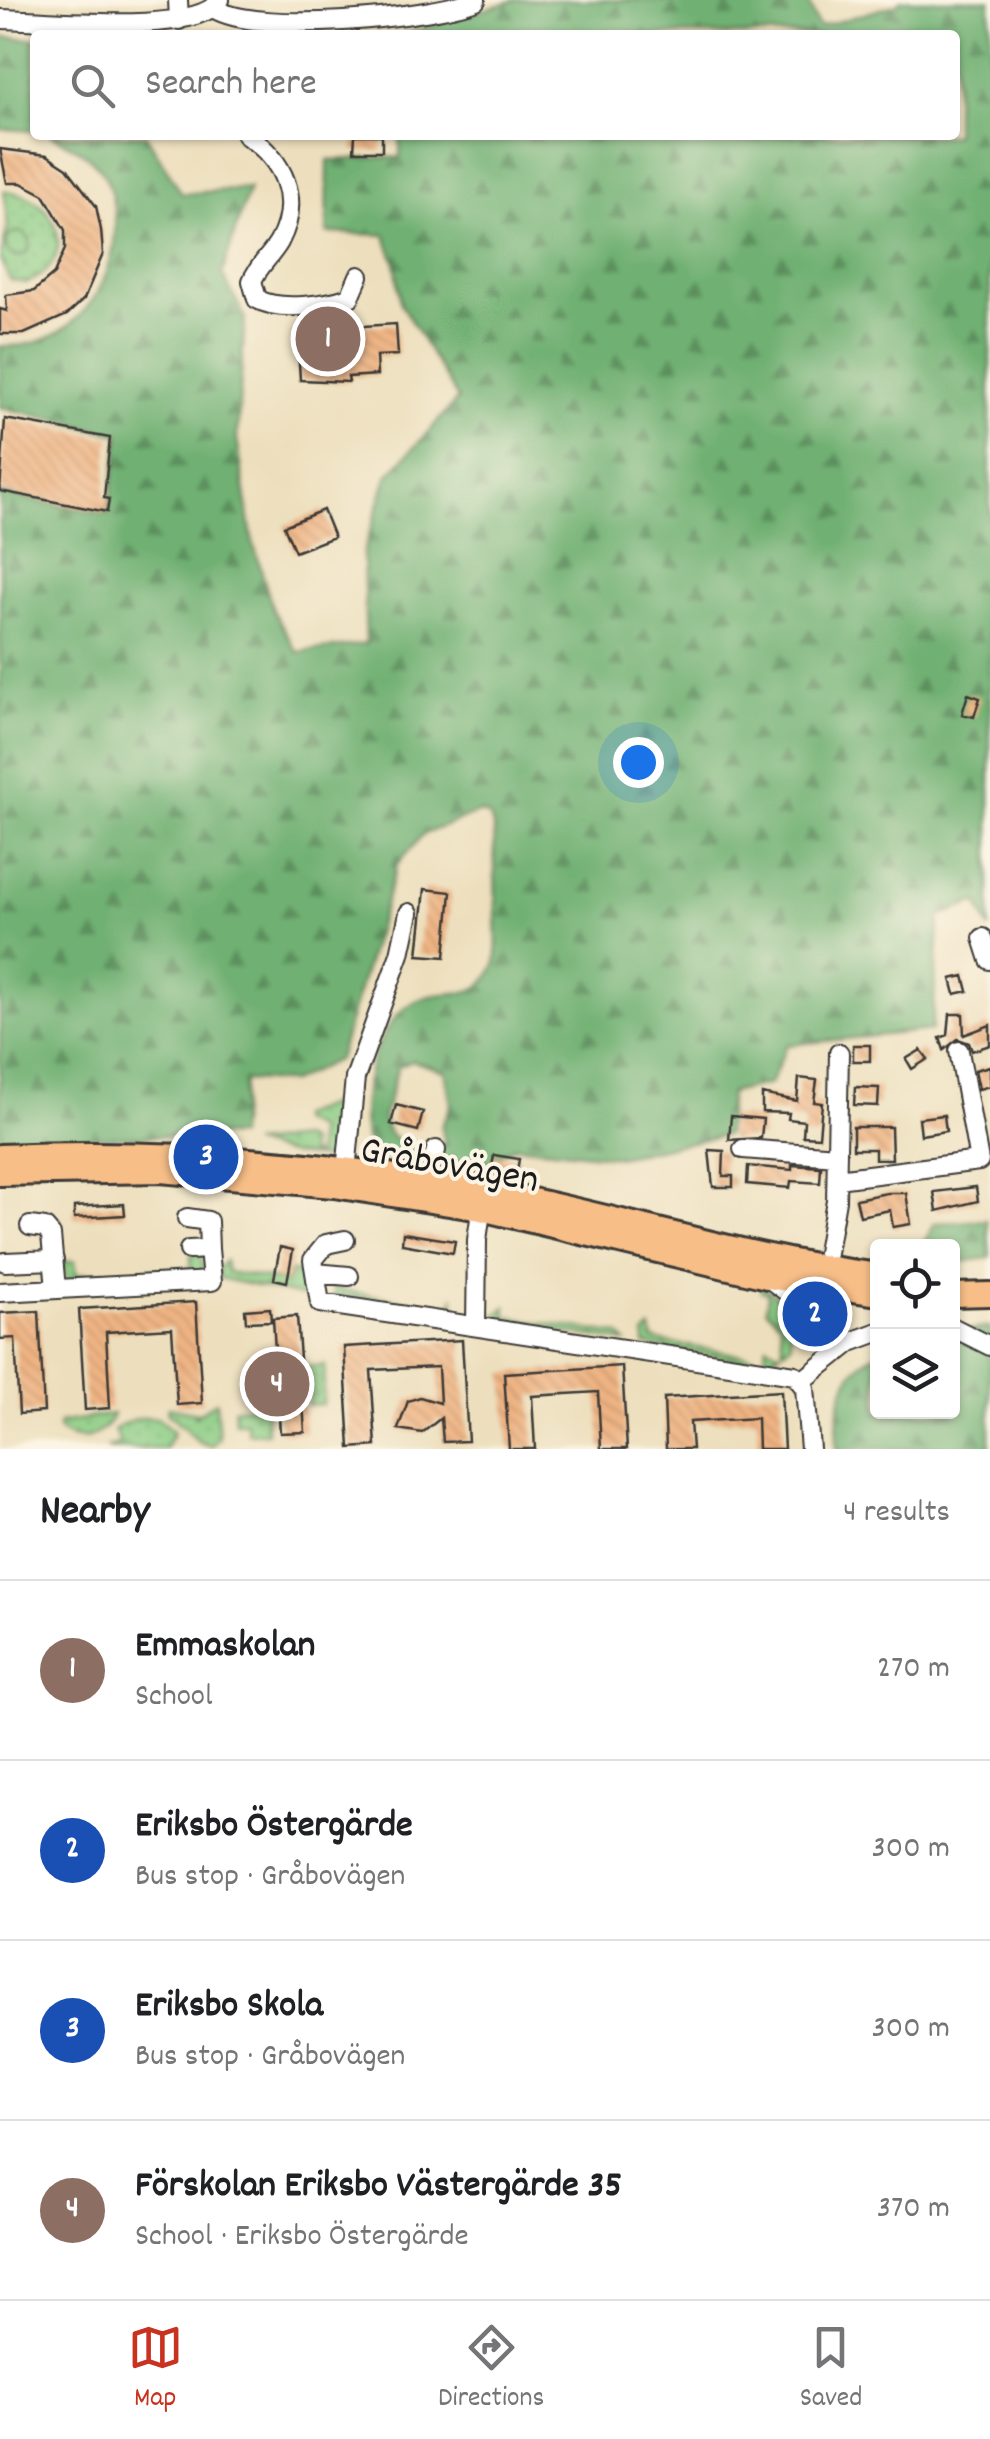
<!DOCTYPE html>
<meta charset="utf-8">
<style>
:root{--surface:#fff;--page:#f6f6f6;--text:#202124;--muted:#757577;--line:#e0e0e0;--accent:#c8321e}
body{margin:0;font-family:Dekko,sans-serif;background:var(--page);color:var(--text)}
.controls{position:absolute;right:30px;bottom:30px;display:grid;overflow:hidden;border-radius:10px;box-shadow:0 2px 8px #0004}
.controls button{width:90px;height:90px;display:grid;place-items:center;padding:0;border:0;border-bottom:2px solid var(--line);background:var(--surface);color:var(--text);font:50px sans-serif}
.you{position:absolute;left:638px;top:762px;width:35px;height:35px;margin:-25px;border:8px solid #fff;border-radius:50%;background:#1a73e8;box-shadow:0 0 0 15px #1a73e833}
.badge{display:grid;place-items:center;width:65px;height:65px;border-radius:50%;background:var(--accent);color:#fff;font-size:32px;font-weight:700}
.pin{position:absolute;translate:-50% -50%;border:5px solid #fff;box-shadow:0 2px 10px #0006}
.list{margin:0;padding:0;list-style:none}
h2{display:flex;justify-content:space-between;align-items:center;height:130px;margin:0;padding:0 40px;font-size:42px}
h2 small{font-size:32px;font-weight:400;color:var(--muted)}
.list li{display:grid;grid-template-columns:65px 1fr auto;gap:30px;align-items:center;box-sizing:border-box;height:180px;padding:0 40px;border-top:2px solid var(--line)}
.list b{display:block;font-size:38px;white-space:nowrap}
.list p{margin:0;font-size:32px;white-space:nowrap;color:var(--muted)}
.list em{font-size:32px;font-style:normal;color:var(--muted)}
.icon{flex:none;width:55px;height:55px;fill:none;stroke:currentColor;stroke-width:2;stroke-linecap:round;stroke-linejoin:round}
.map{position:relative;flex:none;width:990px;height:1449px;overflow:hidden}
.search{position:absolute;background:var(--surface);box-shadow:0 2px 8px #0004;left:30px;right:30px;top:30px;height:110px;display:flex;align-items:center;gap:25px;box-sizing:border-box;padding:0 35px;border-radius:10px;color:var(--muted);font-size:38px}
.sheet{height:850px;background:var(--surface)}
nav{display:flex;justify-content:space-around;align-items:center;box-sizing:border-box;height:140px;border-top:2px solid var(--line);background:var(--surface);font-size:28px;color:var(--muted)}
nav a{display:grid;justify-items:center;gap:5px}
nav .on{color:var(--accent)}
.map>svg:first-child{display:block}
.grass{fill:url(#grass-dots);stroke:#547450;stroke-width:2.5}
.forest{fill:url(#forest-firs);stroke:#466647;stroke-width:2.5;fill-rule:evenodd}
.park{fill:url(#park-tufts);stroke:#547450;stroke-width:2.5}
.building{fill:url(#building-back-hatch)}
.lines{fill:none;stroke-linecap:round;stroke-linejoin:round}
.minor-casing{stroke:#3b3934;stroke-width:22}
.major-casing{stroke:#3b3934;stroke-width:28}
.minor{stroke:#fff;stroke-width:18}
.major{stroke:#f7be88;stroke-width:22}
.labels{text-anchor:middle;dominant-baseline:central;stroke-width:8;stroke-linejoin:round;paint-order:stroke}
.street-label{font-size:40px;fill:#1c1c1c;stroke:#fcf5e5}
</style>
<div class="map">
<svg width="990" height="1449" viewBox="0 0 990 1449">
<defs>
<pattern id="grass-dots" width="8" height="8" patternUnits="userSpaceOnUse" patternTransform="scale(2.5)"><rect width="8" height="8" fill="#8bcc84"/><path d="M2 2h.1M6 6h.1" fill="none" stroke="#77af71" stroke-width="1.8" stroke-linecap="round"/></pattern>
<pattern id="forest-firs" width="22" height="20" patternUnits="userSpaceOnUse" patternTransform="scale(2.5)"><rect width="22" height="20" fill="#70b072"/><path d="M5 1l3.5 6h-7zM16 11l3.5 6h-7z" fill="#5b8e5d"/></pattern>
<pattern id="park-tufts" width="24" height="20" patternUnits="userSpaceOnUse" patternTransform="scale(2.5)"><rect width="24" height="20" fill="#8bcc84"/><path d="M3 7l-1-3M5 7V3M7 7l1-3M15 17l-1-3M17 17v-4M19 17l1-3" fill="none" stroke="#77af71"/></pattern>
<pattern id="building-back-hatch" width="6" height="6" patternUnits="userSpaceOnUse" patternTransform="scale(2.5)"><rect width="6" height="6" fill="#efb483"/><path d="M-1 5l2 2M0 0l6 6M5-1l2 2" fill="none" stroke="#cc9a71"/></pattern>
</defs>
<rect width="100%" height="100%" fill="#fcf5e5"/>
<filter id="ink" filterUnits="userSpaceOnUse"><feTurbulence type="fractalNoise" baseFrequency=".01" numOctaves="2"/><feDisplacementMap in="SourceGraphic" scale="20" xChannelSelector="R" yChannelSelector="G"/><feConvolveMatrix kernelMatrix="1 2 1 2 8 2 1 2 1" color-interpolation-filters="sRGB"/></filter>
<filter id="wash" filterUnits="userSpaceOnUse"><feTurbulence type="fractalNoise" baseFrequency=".0048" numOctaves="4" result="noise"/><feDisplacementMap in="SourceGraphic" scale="40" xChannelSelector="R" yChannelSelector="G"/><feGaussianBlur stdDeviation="2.25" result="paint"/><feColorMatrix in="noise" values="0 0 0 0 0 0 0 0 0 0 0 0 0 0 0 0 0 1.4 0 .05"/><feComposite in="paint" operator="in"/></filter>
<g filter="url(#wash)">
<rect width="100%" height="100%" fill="#eddfbd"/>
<path class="grass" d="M 4,191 C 60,194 81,263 26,283 L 10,280 L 0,259 L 8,226 Z
M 338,1102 L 343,1104 L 339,1151 L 334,1159 L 292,1155 L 251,1144 L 302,1139 L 309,1143 L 309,1154 L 316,1155 L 317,1130 L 299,1121 L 298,1116 Z
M 191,1254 L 201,1256 L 203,1270 L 199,1273 L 68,1280 L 61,1262 L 75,1261 L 76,1274 L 191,1268 Z
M 225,1261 L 227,1272 L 287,1282 L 291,1271 L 311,1275 L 315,1295 L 302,1296 L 219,1278 L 218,1269 Z
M 340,1279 L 339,1290 L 450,1308 L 454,1298 L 456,1313 L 335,1296 L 331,1282 Z
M 762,1285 L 789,1306 L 791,1344 L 783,1350 L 780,1322 L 766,1309 L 768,1293 L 761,1291 Z
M 506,1307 L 506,1317 L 620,1335 L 626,1342 L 498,1322 L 495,1316 Z
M 651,1329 L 653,1340 L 764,1359 L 767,1345 L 780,1352 L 761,1364 L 645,1345 L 645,1334 Z
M 325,1365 L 323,1404 L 308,1405 L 310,1377 L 306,1367 Z
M 216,1401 L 219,1438 L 211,1446 L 199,1442 L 167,1412 L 168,1407 L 198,1413 L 194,1417 Z
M 266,1406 L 267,1432 L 247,1433 L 246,1422 L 235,1422 L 234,1408 Z
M 113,1414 C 107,1436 75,1447 58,1429 L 59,1423 Z
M 158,1418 L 174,1432 L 165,1449 L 107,1448 L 120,1443 L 114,1430 C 127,1419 142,1416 158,1418 Z"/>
<path class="forest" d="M 515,0 L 807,0 L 819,27 L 898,4 L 900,0 L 990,0 L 990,930 L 977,902 L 940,916 L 932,1030 L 787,1045 L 770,1084 L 730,1093 L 726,1135 L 618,1157 L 515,1146 L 471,1172 L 380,1156 L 369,1151 C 353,1108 372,1025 414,1002 C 449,983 481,1010 497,958 L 494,830 L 490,817 L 480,812 L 424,834 L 397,864 L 338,1059 L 291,1082 L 244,1080 L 238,1136 L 0,1138 L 0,494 L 108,514 L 120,435 L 0,407 L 0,346 C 84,352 135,259 108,183 C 99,158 72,146 50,135 L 146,135 L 182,194 L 249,188 L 222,274 L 245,317 L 237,438 L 252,538 L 273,610 L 297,652 L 366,644 L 363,554 L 387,477 L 458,399 L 401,304 L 395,261 L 385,235 L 327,233 L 328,160 L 400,157 L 400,135 L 955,135 L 955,35 L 402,35 ZM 412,1061 L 445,1071 L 451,1105 L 441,1127 L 446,1145 L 429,1142 L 412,1152 L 389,1133 L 383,1119 L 398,1067 Z
M 0,37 L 35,39 L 35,131 L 0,129 Z
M 987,1220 L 990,1258 L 953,1263 L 952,1246 L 922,1246 L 935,1223 Z
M 990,1327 L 990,1449 L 836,1449 C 838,1411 837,1371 877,1354 L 878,1412 L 952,1412 L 953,1333 Z"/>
<path class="park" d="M6 244a12 12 0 1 1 24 0a12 12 0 1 1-24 0Z"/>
<g id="blocks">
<path class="building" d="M 355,135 L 382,135 L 382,151 L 354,151 Z
M 0,149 L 47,155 L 67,168 L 96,206 L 101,230 L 103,254 L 84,299 L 67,315 L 24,334 L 0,334 L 0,309 L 7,311 L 6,295 L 34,291 L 54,274 L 65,249 L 65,230 L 44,195 L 21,183 L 7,183 Z
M 396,324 L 398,355 L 376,356 L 377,375 L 348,377 L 349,382 L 300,380 L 297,330 Z
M 5,419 L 110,438 L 104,498 L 109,499 L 107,512 L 0,491 Z
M 323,510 L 334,537 L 295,552 L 284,526 Z
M 968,694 L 980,698 L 974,717 L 962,714 Z
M 425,889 L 451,892 L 445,957 L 418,955 Z
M 964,976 L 968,991 L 955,994 L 951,979 Z
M 950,1014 L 963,1014 L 964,1035 L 990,1025 L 990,1045 L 972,1051 L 969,1043 L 958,1039 L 944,1050 L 940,1038 L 948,1035 Z
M 853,1045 L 870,1045 L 870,1061 L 853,1061 Z
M 921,1050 L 928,1059 L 912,1069 L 906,1059 Z
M 990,1066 L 990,1086 L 979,1089 L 975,1070 Z
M 799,1078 L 817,1080 L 814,1102 L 822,1103 L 819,1137 L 803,1136 L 804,1121 L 788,1119 L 789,1113 L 762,1112 L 762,1094 L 797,1101 Z
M 855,1087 L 879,1088 L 878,1106 L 854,1105 Z
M 396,1105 L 423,1112 L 418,1131 L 391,1124 Z
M 944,1115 L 946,1131 L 921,1135 L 919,1118 Z
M 731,1116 L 763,1119 L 761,1138 L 729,1140 Z
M 853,1127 L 891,1127 L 892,1159 L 875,1159 L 875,1149 L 853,1149 Z
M 709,1150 L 724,1151 L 723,1176 L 733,1176 L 733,1187 L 713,1187 Z
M 494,1155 L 519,1159 L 516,1177 L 491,1173 Z
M 792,1165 L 821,1167 L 820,1183 L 791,1181 L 790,1188 L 747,1184 L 748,1166 L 792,1170 Z
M 976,1187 L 978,1201 L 937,1211 L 934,1192 Z
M 887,1193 L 906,1193 L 911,1224 L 893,1227 L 890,1210 L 860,1216 L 856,1199 Z
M 124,1204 L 125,1215 L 74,1218 L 74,1207 Z
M 403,1233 L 455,1241 L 453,1253 L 402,1244 Z
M 280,1247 L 293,1250 L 287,1282 L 274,1279 Z
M 196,1302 L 202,1403 L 177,1405 L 172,1328 L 106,1332 L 110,1408 L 85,1410 L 79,1309 Z
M 270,1308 L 271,1321 L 246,1322 L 245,1310 Z
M 39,1311 L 44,1412 L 19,1414 L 15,1338 L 0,1339 L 0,1313 Z
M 297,1316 L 305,1432 L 280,1433 L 273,1318 Z
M 462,1340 L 468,1441 L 443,1442 L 441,1418 L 422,1433 L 398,1429 L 408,1401 L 420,1397 L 440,1403 L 438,1367 L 371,1370 L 376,1446 L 350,1448 L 344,1347 Z
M 622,1366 L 627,1449 L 601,1449 L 598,1392 L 532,1396 L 535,1449 L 509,1449 L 504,1373 Z
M 781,1391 L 784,1449 L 758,1449 L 757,1418 L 690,1422 L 692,1449 L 666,1449 L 664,1398 Z"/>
</g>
</g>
<g filter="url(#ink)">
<use href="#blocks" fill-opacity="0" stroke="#3b3934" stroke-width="2.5"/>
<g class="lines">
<defs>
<path id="minor" d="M 178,0 L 179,20
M 215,9 C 258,35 428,18 476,0
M 0,19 C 44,19 196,37 220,0
M 246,135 C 284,160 302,199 279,242 C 271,256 258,266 252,281 L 257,299 C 279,312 327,305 350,297 L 359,276
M 983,938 L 990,960
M 743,1149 L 837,1156
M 339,1177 L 346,1171 L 355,1078 L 400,954 L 409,913
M 837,1179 L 979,1161 L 959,1051
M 428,1181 L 436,1150
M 187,1218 L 208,1221 L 209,1249
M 30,1226 L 45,1228 L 51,1235 L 56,1289
M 345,1240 L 326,1244 L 313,1260 L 320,1303 L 795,1375 L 805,1388 L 810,1449
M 5,1262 L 54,1260
M 315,1273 L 349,1276
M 823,1276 L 836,1200 L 839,1053
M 767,1277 L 819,1316 L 833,1310 L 836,1289 L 831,1278
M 0,1292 L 212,1281 L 209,1249 L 189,1250
M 476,1326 L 477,1240 L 483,1197
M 952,1327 L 990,1346
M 802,1381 L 851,1342 L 878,1332"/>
<path id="major" d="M 0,1156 C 161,1149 325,1161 484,1190 C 616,1215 744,1258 878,1275
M 0,1174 L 160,1171 L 334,1186 L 481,1209 L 767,1277 L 878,1294
M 952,1295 L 990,1294"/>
</defs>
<use href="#minor" class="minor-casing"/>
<use href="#major" class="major-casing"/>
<use href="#minor" class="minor"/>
<use href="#major" class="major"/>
</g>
</g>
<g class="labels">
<g class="street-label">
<text transform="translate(449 1168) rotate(10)">Gråbovägen</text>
</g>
</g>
</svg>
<div class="controls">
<button><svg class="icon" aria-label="locate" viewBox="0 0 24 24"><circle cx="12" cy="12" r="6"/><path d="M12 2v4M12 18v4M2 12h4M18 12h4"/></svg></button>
<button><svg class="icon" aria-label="layers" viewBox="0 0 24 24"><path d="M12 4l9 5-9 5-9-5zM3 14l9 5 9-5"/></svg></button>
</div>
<div class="you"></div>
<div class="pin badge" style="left:328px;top:339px;background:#8d6e63">1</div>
<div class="pin badge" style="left:815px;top:1314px;background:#1a4fb4">2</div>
<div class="pin badge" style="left:206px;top:1157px;background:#1a4fb4">3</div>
<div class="pin badge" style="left:277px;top:1384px;background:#8d6e63">4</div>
<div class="search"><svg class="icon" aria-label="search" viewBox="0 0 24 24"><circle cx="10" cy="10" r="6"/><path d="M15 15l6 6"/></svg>Search here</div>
</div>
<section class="sheet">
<h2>Nearby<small>4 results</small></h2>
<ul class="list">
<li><span class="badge" style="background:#8d6e63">1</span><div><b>Emmaskolan</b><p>School</p></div><em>270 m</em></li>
<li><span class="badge" style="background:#1a4fb4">2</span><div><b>Eriksbo Östergärde</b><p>Bus stop · Gråbovägen</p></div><em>300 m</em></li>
<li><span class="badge" style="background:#1a4fb4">3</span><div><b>Eriksbo Skola</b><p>Bus stop · Gråbovägen</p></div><em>300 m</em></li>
<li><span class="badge" style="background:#8d6e63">4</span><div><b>Förskolan Eriksbo Västergärde 35</b><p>School · Eriksbo Östergärde</p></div><em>370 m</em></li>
</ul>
</section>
<nav>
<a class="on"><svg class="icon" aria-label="map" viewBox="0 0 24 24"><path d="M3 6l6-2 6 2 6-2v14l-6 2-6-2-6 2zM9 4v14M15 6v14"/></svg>Map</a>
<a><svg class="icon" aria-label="directions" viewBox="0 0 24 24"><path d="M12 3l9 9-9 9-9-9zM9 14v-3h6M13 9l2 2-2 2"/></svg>Directions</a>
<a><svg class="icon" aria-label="saved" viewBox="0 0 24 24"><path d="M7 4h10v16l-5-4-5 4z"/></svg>Saved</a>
</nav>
